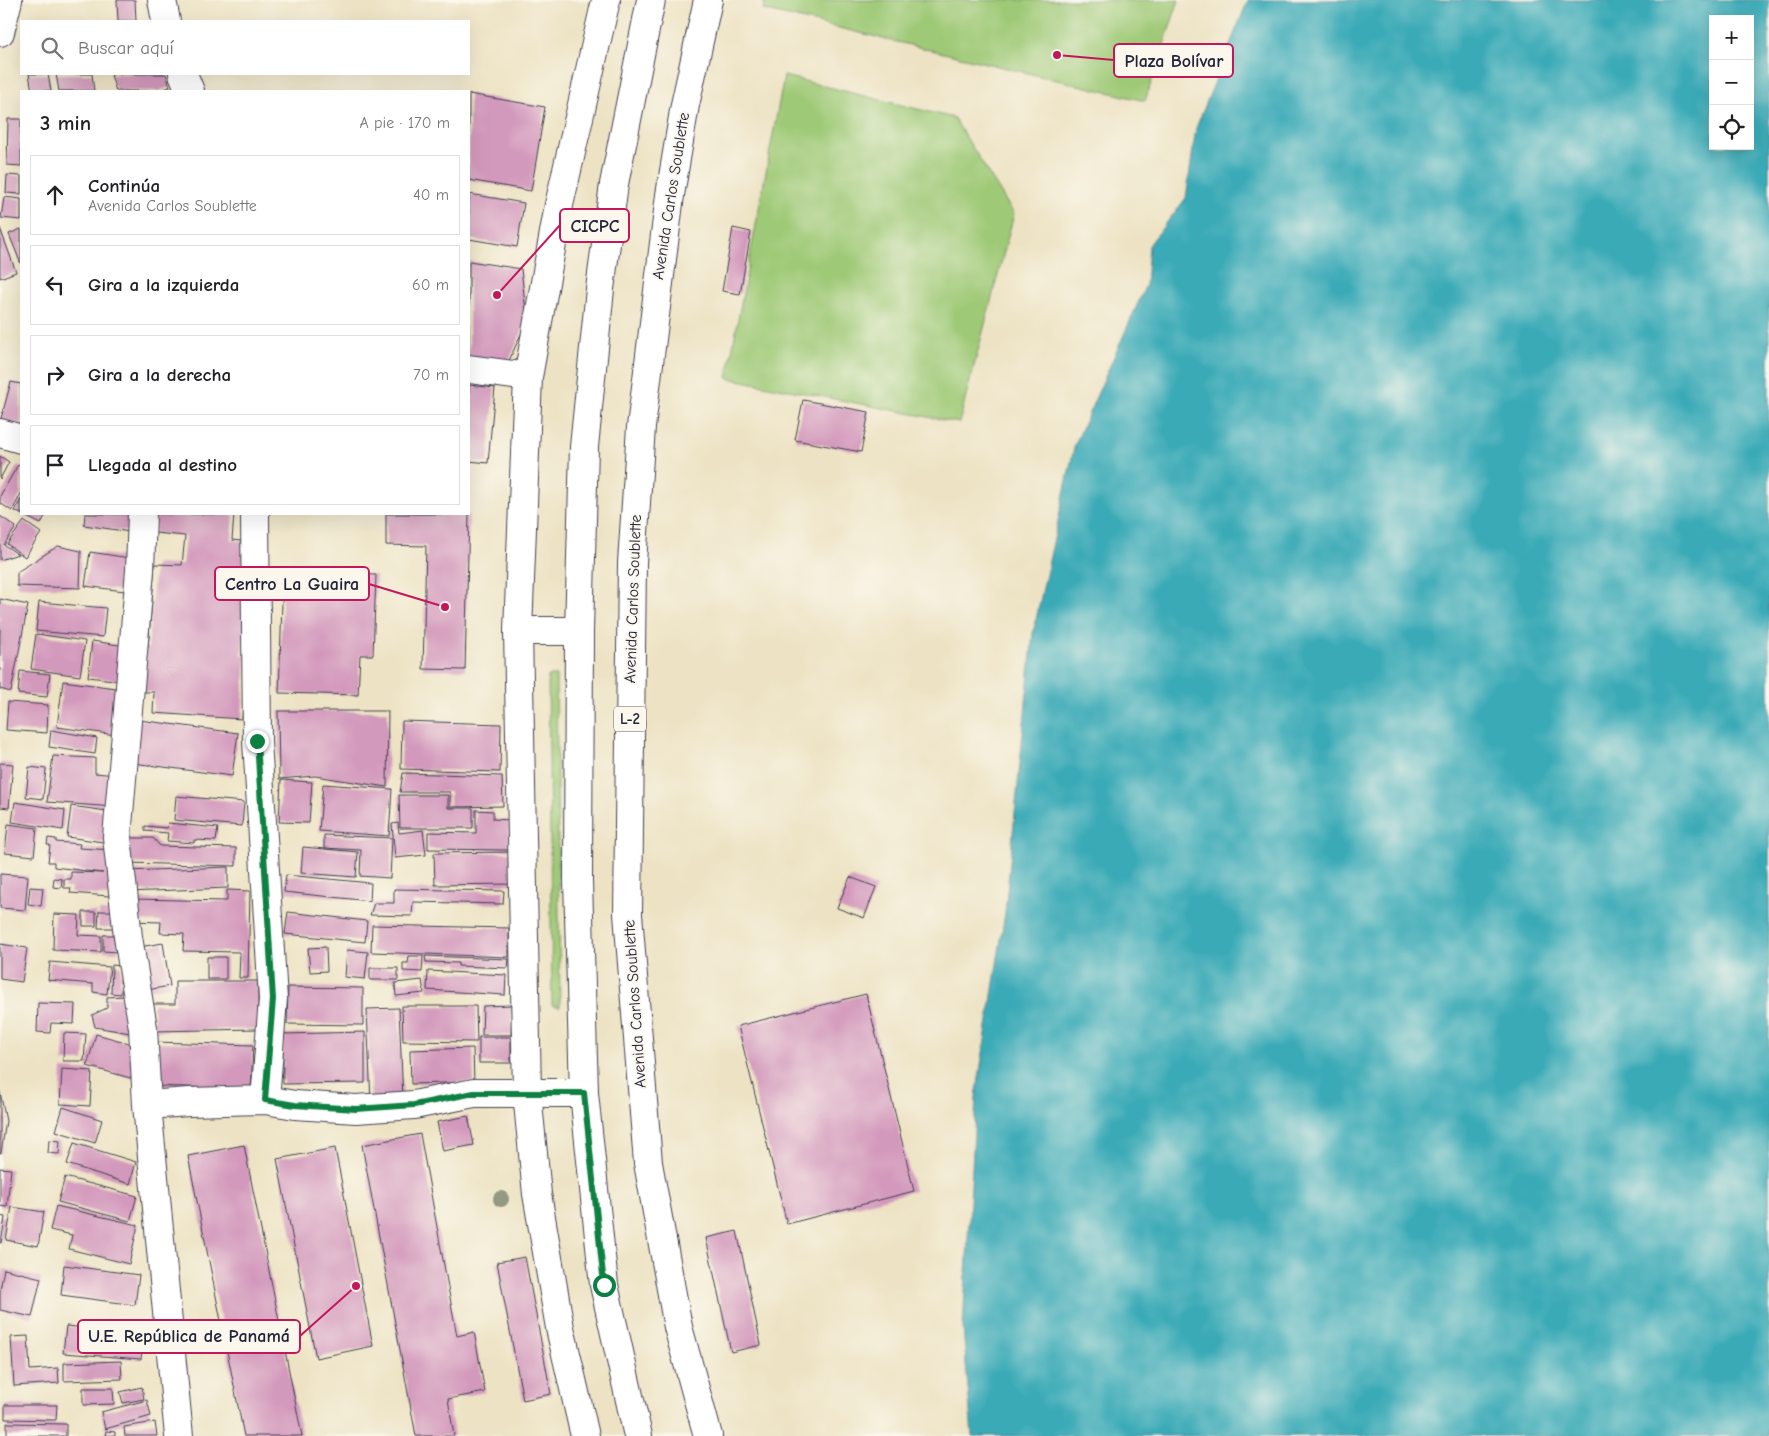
<!DOCTYPE html>
<html lang="es">
<meta charset="utf-8">
<style>
:root{--surface:#fff;--page:#f2f2f2;--text:#202124;--muted:#757577;--line:#e0e0e0}
body{margin:0;font-family:"Comic Neue",sans-serif;background:var(--page);color:var(--text)}
.controls{position:absolute;right:15px;top:15px;display:grid;overflow:hidden;border-radius:0px;box-shadow:0 5px 20px #0002}
.controls button{width:45px;height:45px;display:grid;place-items:center;padding:0;border:0;border-bottom:1px solid var(--line);background:var(--surface);color:var(--text);font:25px sans-serif}
.stop{position:absolute;width:15px;height:15px;margin:-11px;border:4px solid #0b8043;border-radius:50%;background:#fff}
.stop.end{background:#0b8043;border-color:#fff;box-shadow:0 1px 5px #0008}
.list{margin:0;padding:0;list-style:none}
h2{display:flex;justify-content:space-between;align-items:center;height:65px;margin:0;padding:0 20px;font-size:21px}
h2 small{font-size:16px;font-weight:400;color:var(--muted)}
.list li{display:grid;grid-template-columns:32px 1fr auto;gap:15px;align-items:center;box-sizing:border-box;height:80px;margin:0 10px 10px;padding:0 10px;border:1px solid var(--line);border-radius:0px}
.list b{display:block;font-size:19px;white-space:nowrap}
.list p{margin:0;font-size:16px;white-space:nowrap;color:var(--muted)}
.list em{font-size:16px;font-style:normal;color:var(--muted)}
.icon{flex:none;width:28px;height:28px;fill:none;stroke:currentColor;stroke-width:2;stroke-linecap:round;stroke-linejoin:round}
.map{position:relative;flex:none;width:1769px;height:1436px;overflow:hidden}
.search{position:absolute;background:var(--surface);box-shadow:0 5px 20px #0002;left:20px;top:20px;width:450px;height:55px;display:flex;align-items:center;gap:12px;box-sizing:border-box;padding:0 18px;border-radius:0px;color:var(--muted);font-size:19px}
.panel{position:absolute;background:var(--surface);box-shadow:0 5px 20px #0002;left:20px;top:90px;width:450px;height:425px;border-radius:0px}
.map>svg:first-child{display:block}
.green{fill:#9ec976;stroke:#607658}
.water{fill:#3aaab7;stroke:#2e6679;fill-rule:evenodd}
.building{fill:#d399bc}
.lines{fill:none;stroke-linecap:round;stroke-linejoin:round}
.minor-casing{stroke:#403f50;stroke-width:30}
.primary-casing{stroke:#403f50;stroke-width:30}
.minor{stroke:#fff;stroke-width:28}
.primary{stroke:#fff;stroke-width:28}
.tree{fill:#959984}
.route{stroke:#0b8043;stroke-width:6}
.labels{text-anchor:middle;dominant-baseline:central;stroke-width:4;stroke-linejoin:round;paint-order:stroke}
.shield{fill:#fbf7ec;stroke:#636270;stroke-width:1}
.shield-label{font-size:15px;font-weight:bold;fill:#22223b}
.street-label{font-size:16px;fill:#22223b;stroke:#fbf7ec}
.leader{fill:none;stroke:#c2185b;stroke-width:2}
.callout-dot{fill:#c2185b;stroke:#fbf7ec;stroke-width:2}
.callout{fill:#fbf7ec;stroke:#c2185b;stroke-width:2}
.callout-label{font-size:18px;text-anchor:middle;font-weight:bold;fill:#22223b}
</style>
<div class="map">
<svg width="1769" height="1436" viewBox="0 0 1769 1436">
<rect width="100%" height="100%" fill="#fbf7ec"/>
<filter id="ink" filterUnits="userSpaceOnUse"><feTurbulence type="fractalNoise" baseFrequency=".02" numOctaves="2"/><feDisplacementMap in="SourceGraphic" scale="10" xChannelSelector="R" yChannelSelector="G"/><feConvolveMatrix kernelMatrix="1 2 1 2 8 2 1 2 1" color-interpolation-filters="sRGB"/></filter>
<filter id="wash" filterUnits="userSpaceOnUse"><feTurbulence type="fractalNoise" baseFrequency=".0096" numOctaves="4" result="noise"/><feDisplacementMap in="SourceGraphic" scale="20" xChannelSelector="R" yChannelSelector="G"/><feGaussianBlur stdDeviation="1.12" result="paint"/><feColorMatrix in="noise" values="0 0 0 0 0 0 0 0 0 0 0 0 0 0 0 0 0 1.4 0 .05"/><feComposite in="paint" operator="in"/></filter>
<g filter="url(#wash)">
<rect width="100%" height="100%" fill="#ede3c4"/>
<path class="green" d="M 765,0 L 1179,0 L 1145,101 L 763,10 Z
M 784,76 L 954,118 L 1014,214 L 959,423 L 727,378 Z
M 548,676 L 556,676 L 560,1007 L 552,1005 Z"/>
<path class="water" d="M 1248,0 L 1769,0 L 1769,1436 L 972,1436 L 963,1327 L 976,1097 L 1005,913 L 1033,633 L 1075,444 L 1146,285 L 1149,245 L 1186,198 L 1196,128 ZM 1713,19 L 1750,19 L 1750,146 L 1713,146 Z"/>
<g id="blocks">
<path class="building" d="M 117,0 L 135,0 L 136,21 L 118,21 Z
M 29,74 L 48,74 L 51,91 L 32,91 Z
M 56,74 L 92,74 L 94,91 L 59,91 Z
M 117,74 L 166,74 L 170,87 L 158,91 L 116,91 L 111,75 Z
M 469,94 L 545,107 L 531,191 L 469,180 Z
M 8,119 L 21,119 L 21,166 L 7,165 Z
M 7,175 L 21,176 L 21,194 L 6,193 Z
M 469,194 L 524,203 L 517,247 L 469,239 Z
M 4,197 L 21,199 L 21,220 L 1,218 Z
M 0,228 L 16,272 L 0,278 Z
M 733,228 L 751,232 L 740,294 L 722,291 Z
M 21,229 L 21,264 L 9,234 Z
M 469,261 L 521,269 L 527,321 L 507,365 L 469,359 Z
M 11,382 L 21,384 L 21,432 L 0,422 Z
M 469,385 L 495,388 L 488,463 L 469,461 Z
M 803,400 L 869,412 L 861,452 L 795,440 Z
M 0,456 L 9,462 L 0,479 Z
M 18,465 L 21,467 L 21,494 L 12,511 L 0,503 L 0,496 Z
M 21,499 L 21,514 L 46,514 L 41,524 L 15,511 Z
M 85,514 L 133,514 L 130,532 L 84,525 Z
M 156,514 L 234,514 L 232,540 L 251,542 L 242,655 L 246,655 L 242,719 L 153,713 L 154,692 L 138,692 L 141,648 L 148,648 L 155,564 L 182,565 L 185,536 L 155,533 Z
M 386,514 L 469,514 L 465,670 L 423,669 L 426,546 L 386,545 Z
M 0,516 L 16,527 L 4,545 L 18,554 L 0,560 Z
M 24,521 L 41,533 L 25,557 L 7,544 Z
M 58,546 L 81,551 L 80,588 L 17,586 L 17,572 Z
M 90,552 L 136,559 L 132,592 L 85,586 Z
M 283,572 L 376,575 L 373,655 L 360,655 L 358,695 L 279,693 Z
M 0,599 L 28,605 L 11,692 L 0,689 Z
M 39,602 L 106,608 L 103,637 L 36,631 Z
M 36,634 L 85,641 L 80,676 L 31,669 Z
M 92,641 L 126,646 L 122,681 L 88,677 Z
M 20,671 L 50,674 L 47,697 L 18,694 Z
M 63,681 L 123,689 L 116,735 L 57,727 Z
M 8,702 L 48,705 L 47,733 L 6,730 Z
M 278,711 L 388,711 L 387,787 L 315,776 L 279,779 Z
M 139,720 L 238,733 L 232,776 L 133,763 Z
M 402,721 L 501,724 L 500,772 L 401,769 Z
M 51,730 L 97,738 L 95,754 L 49,747 Z
M 53,756 L 95,758 L 95,773 L 116,775 L 114,807 L 47,802 Z
M 0,763 L 13,764 L 9,808 L 0,807 Z
M 29,767 L 46,769 L 43,799 L 26,797 Z
M 403,773 L 502,776 L 503,806 L 450,807 L 450,792 L 400,792 Z
M 281,780 L 312,782 L 309,823 L 279,822 Z
M 323,784 L 392,789 L 389,836 L 319,831 Z
M 399,795 L 448,795 L 448,808 L 473,808 L 473,828 L 400,828 Z
M 176,796 L 244,802 L 242,826 L 174,820 Z
M 15,802 L 65,810 L 63,830 L 12,822 Z
M 71,806 L 114,812 L 110,843 L 67,837 Z
M 476,810 L 493,811 L 493,819 L 510,820 L 509,850 L 428,849 L 428,832 L 476,833 Z
M 168,823 L 218,828 L 216,841 L 194,840 L 194,843 L 167,841 L 168,833 L 145,831 L 145,826 L 167,828 Z
M 398,823 L 399,833 L 423,830 L 426,855 L 395,858 L 392,824 Z
M 8,824 L 37,828 L 34,856 L 5,853 Z
M 324,835 L 392,838 L 390,878 L 360,876 L 361,850 L 324,848 Z
M 48,838 L 56,839 L 56,842 L 80,844 L 79,848 L 113,850 L 109,896 L 70,893 L 71,888 L 64,888 L 64,879 L 71,879 L 71,872 L 103,873 L 54,867 L 54,862 L 48,862 L 50,845 L 47,845 Z
M 127,838 L 153,838 L 160,846 L 236,848 L 236,866 L 126,863 Z
M 303,847 L 358,852 L 356,877 L 301,873 Z
M 513,852 L 513,884 L 435,885 L 434,853 Z
M 228,867 L 228,888 L 127,892 L 127,871 Z
M 0,874 L 28,876 L 25,910 L 0,908 Z
M 286,875 L 371,883 L 370,901 L 284,892 Z
M 850,877 L 876,887 L 864,918 L 837,908 Z
M 54,878 L 62,879 L 61,888 L 53,887 Z
M 30,887 L 43,888 L 41,906 L 28,904 Z
M 394,889 L 504,891 L 503,904 L 413,902 L 412,916 L 370,915 L 374,903 L 394,903 Z
M 227,890 L 250,891 L 248,978 L 239,978 L 240,952 L 183,951 L 184,934 L 160,933 L 161,922 L 131,921 L 132,899 L 227,901 Z
M 99,911 L 116,911 L 116,928 L 98,928 Z
M 83,912 L 96,912 L 96,926 L 83,926 Z
M 288,912 L 367,921 L 365,942 L 285,934 Z
M 54,914 L 79,915 L 78,935 L 101,936 L 101,952 L 53,950 Z
M 372,925 L 509,928 L 509,957 L 371,952 Z
M 103,935 L 119,935 L 118,952 L 103,951 Z
M 163,943 L 170,986 L 141,991 L 133,948 Z
M 0,944 L 27,948 L 22,982 L 0,979 Z
M 326,947 L 327,971 L 310,972 L 308,948 Z
M 347,950 L 368,952 L 365,979 L 345,977 Z
M 409,956 L 423,956 L 422,972 L 403,971 L 403,963 L 408,963 Z
M 425,956 L 509,959 L 508,968 L 458,966 L 458,963 L 426,962 Z
M 207,957 L 226,957 L 226,979 L 207,979 Z
M 50,962 L 110,967 L 107,994 L 93,992 L 93,984 L 48,980 Z
M 112,965 L 121,966 L 120,983 L 128,983 L 128,990 L 121,990 L 121,994 L 111,993 Z
M 370,968 L 398,968 L 398,980 L 370,980 Z
M 428,971 L 506,975 L 505,995 L 427,990 Z
M 422,980 L 424,993 L 396,996 L 395,983 Z
M 175,981 L 258,981 L 258,1029 L 154,1031 L 153,1004 L 175,1004 Z
M 288,987 L 363,988 L 363,1025 L 287,1024 Z
M 866,994 L 914,1191 L 787,1224 L 738,1026 Z
M 125,996 L 130,1033 L 95,1027 L 92,1015 L 107,1008 L 107,997 Z
M 38,1003 L 75,1004 L 74,1024 L 51,1023 L 50,1033 L 37,1032 Z
M 512,1005 L 511,1035 L 482,1035 L 483,1006 Z
M 402,1006 L 476,1006 L 477,1042 L 403,1041 Z
M 399,1008 L 403,1101 L 371,1103 L 367,1009 Z
M 365,1032 L 365,1083 L 283,1084 L 283,1034 Z
M 64,1033 L 86,1034 L 84,1061 L 63,1061 Z
M 96,1034 L 143,1047 L 134,1079 L 87,1066 Z
M 479,1037 L 511,1037 L 511,1063 L 479,1063 Z
M 154,1042 L 253,1045 L 251,1089 L 153,1086 Z
M 473,1048 L 474,1082 L 411,1084 L 410,1050 Z
M 62,1069 L 92,1071 L 90,1106 L 60,1104 Z
M 0,1092 L 6,1121 L 1,1153 L 0,1153 Z
M 63,1107 L 102,1120 L 95,1143 L 56,1131 Z
M 468,1116 L 474,1145 L 443,1151 L 437,1122 Z
M 420,1134 L 457,1336 L 474,1332 L 485,1392 L 448,1399 L 454,1436 L 416,1436 L 362,1145 Z
M 49,1140 L 60,1141 L 59,1154 L 48,1153 Z
M 74,1143 L 136,1162 L 130,1184 L 67,1164 Z
M 244,1145 L 302,1436 L 244,1436 L 188,1156 Z
M 335,1148 L 373,1346 L 316,1358 L 277,1159 Z
M 0,1168 L 11,1169 L 7,1207 L 0,1206 Z
M 65,1177 L 137,1196 L 130,1221 L 58,1202 Z
M 56,1206 L 138,1225 L 129,1264 L 69,1249 L 72,1235 L 50,1230 Z
M 12,1207 L 44,1212 L 38,1246 L 6,1240 Z
M 0,1216 L 5,1217 L 1,1243 L 0,1243 Z
M 737,1231 L 761,1345 L 731,1352 L 706,1238 Z
M 525,1257 L 551,1394 L 523,1400 L 497,1262 Z
M 64,1265 L 139,1275 L 135,1305 L 61,1295 Z
M 4,1269 L 41,1278 L 32,1317 L 0,1310 L 0,1290 Z
M 66,1326 L 144,1333 L 141,1359 L 63,1353 Z
M 28,1336 L 30,1370 L 58,1368 L 59,1383 L 14,1386 L 11,1337 Z
M 121,1361 L 122,1379 L 64,1381 L 64,1363 Z
M 142,1387 L 144,1399 L 123,1403 L 120,1392 Z
M 83,1388 L 113,1388 L 114,1404 L 83,1405 Z
M 147,1400 L 151,1416 L 105,1429 L 101,1412 Z
M 5,1405 L 57,1405 L 56,1420 L 5,1419 Z
M 155,1422 L 157,1436 L 125,1436 L 124,1427 Z
M 7,1423 L 66,1424 L 66,1436 L 7,1436 Z
M 106,1431 L 115,1432 L 115,1436 L 105,1436 Z"/>
</g>
</g>
<g filter="url(#ink)">
<use href="#blocks" fill-opacity="0" stroke="#403f50" stroke-width="1"/>
<g class="lines">
<defs>
<path id="minor" d="M 162,0 L 166,21
M 0,32 L 8,0
M 183,74 L 190,91
M 469,369 L 528,377
M 0,433 L 21,439
M 142,514 L 140,571 L 117,837 L 128,937 L 143,1028 L 147,1105 L 179,1436
M 255,514 L 257,741 L 273,999 L 265,1100
M 518,631 L 579,631
M 147,1105 L 189,1102 L 265,1100 L 295,1105 L 356,1109 L 414,1105 L 474,1093 L 584,1093
M 585,1436 L 560,1328 L 537,1194 L 527,1093 L 518,631 L 528,377 L 559,205 L 606,0"/>
<path id="primary" d="M 708,0 L 685,105 L 670,195 L 641,427 L 632,563 L 628,914 L 648,1163 L 678,1327 L 708,1436
M 638,1436 L 604,1285 L 584,1093 L 578,880 L 579,631 L 584,447 L 600,289 L 614,184 L 651,0"/>
</defs>
<use href="#minor" class="minor-casing"/>
<use href="#primary" class="primary-casing"/>
<use href="#minor" class="minor"/>
<use href="#primary" class="primary"/>
</g>
<circle class="tree" cx="501" cy="1199" r="8"/>
</g>
<g class="lines" filter="url(#ink)">
<path class="route" d="M 257,741 L 273,999 L 265,1100 L 295,1105 L 356,1109 L 414,1105 L 474,1093 L 584,1093 L 604,1285"/>
</g>
<g class="labels">
<rect class="shield" x="614" y="706.5" width="32" height="25" rx="4"/>
<g class="shield-label">
<text x="630" y="719">L-2</text>
</g>
<g class="street-label">
<text transform="translate(671 196) rotate(-81)">Avenida Carlos Soublette</text>
<text transform="translate(633 599) rotate(-88)">Avenida Carlos Soublette</text>
<text transform="translate(635 1004) rotate(-94)">Avenida Carlos Soublette</text>
</g>
</g>
<path class="leader" d="M1057 55L1114 60M497 295L560 225M445 607L369 584M356 1286L300 1336"/>
<g class="callout-dot">
<circle cx="1057" cy="55" r="5"/>
<circle cx="497" cy="295" r="5"/>
<circle cx="445" cy="607" r="5"/>
<circle cx="356" cy="1286" r="5"/>
</g>
<g class="callout">
<rect x="1114" y="44" width="119" height="33" rx="5"/>
<rect x="560" y="209" width="69" height="33" rx="5"/>
<rect x="215" y="567" width="154" height="33" rx="5"/>
<rect x="78" y="1320" width="222" height="33" rx="5"/>
</g>
<g class="callout-label">
<text x="1174" y="67">Plaza Bolívar</text>
<text x="595" y="232">CICPC</text>
<text x="292" y="590">Centro La Guaira</text>
<text x="189" y="1342">U.E. República de Panamá</text>
</g>
</svg>
<div class="controls">
<button>+</button>
<button>−</button>
<button><svg class="icon" aria-label="locate" viewBox="0 0 24 24"><circle cx="12" cy="12" r="6"/><path d="M12 2v4M12 18v4M2 12h4M18 12h4"/></svg></button>
</div>
<div class="stop" style="left:604px;top:1285px"></div>
<div class="stop end" style="left:257px;top:741px"></div>
<div class="search"><svg class="icon" aria-label="search" viewBox="0 0 24 24"><circle cx="10" cy="10" r="6"/><path d="M15 15l6 6"/></svg>Buscar aquí</div>
<section class="panel">
<h2>3 min<small>A pie · 170 m</small></h2>
<ul class="list">
<li><svg class="icon" aria-label="ahead" viewBox="0 0 24 24"><path d="M12 20V5M6 11l6-6 6 6"/></svg><div><b>Continúa</b><p>Avenida Carlos Soublette</p></div><em>40 m</em></li>
<li><svg class="icon" aria-label="left" viewBox="0 0 24 24"><path d="M17 20v-9H6M10 6l-5 5 5 5"/></svg><div><b>Gira a la izquierda</b></div><em>60 m</em></li>
<li><svg class="icon" aria-label="right" viewBox="0 0 24 24"><path d="M7 20v-9h11M14 6l5 5-5 5"/></svg><div><b>Gira a la derecha</b></div><em>70 m</em></li>
<li><svg class="icon" aria-label="arrive" viewBox="0 0 24 24"><path d="M6 21V4h12l-3 4 3 4H6"/></svg><div><b>Llegada al destino</b></div></li>
</ul>
</section>
</div>
